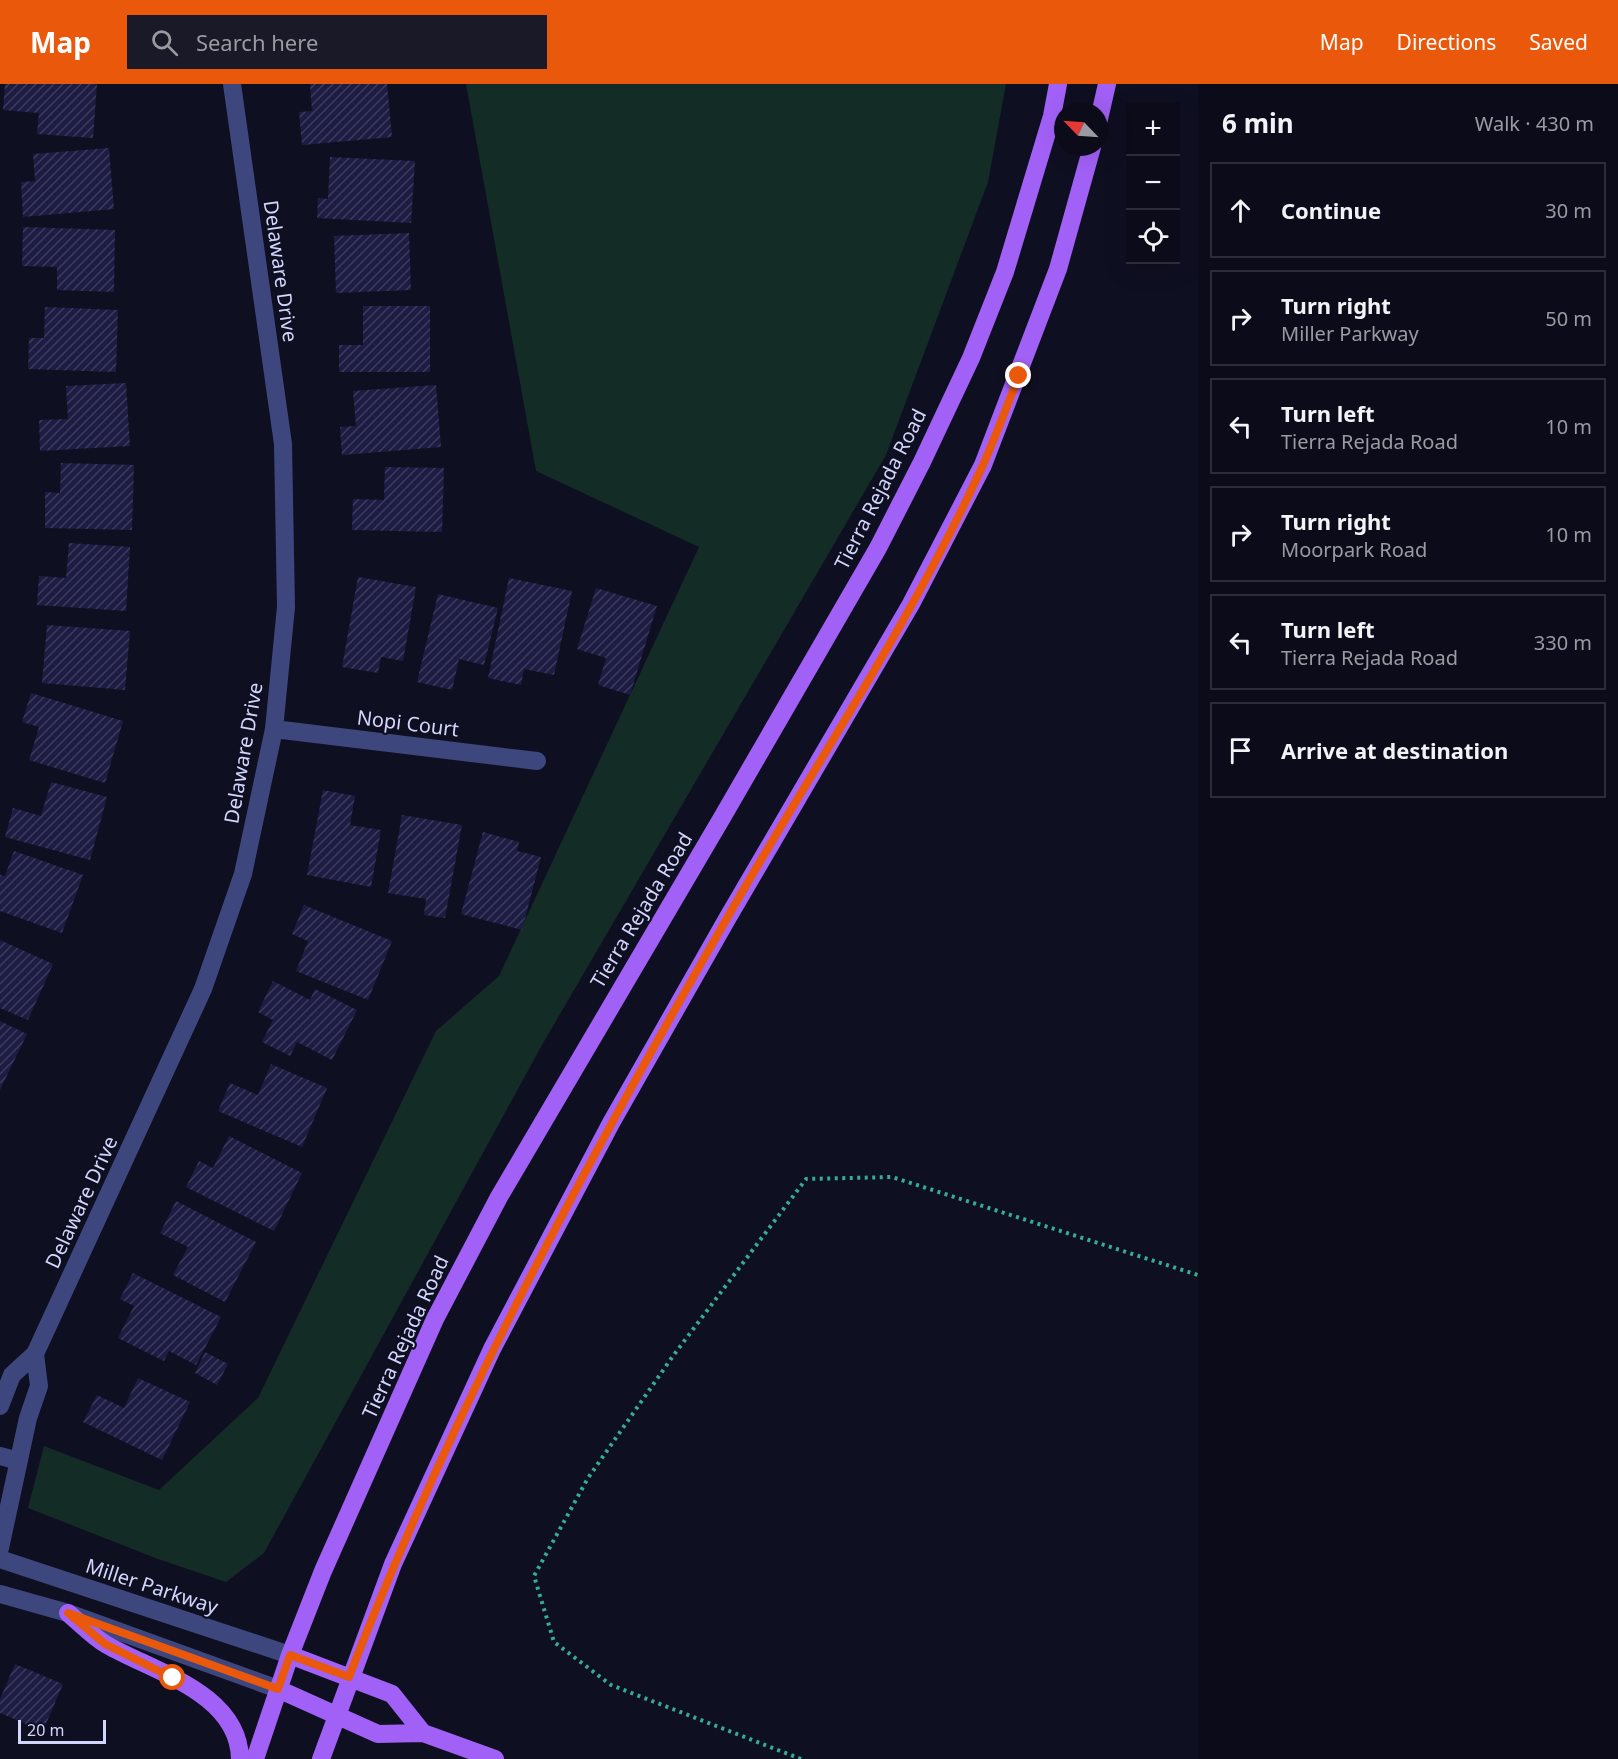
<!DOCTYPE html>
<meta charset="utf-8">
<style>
:root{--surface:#0b0b1a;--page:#191927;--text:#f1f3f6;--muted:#9a9ba2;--line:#2b2b39;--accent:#ea580c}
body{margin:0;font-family:"Noto Sans",sans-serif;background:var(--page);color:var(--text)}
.controls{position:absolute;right:18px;top:18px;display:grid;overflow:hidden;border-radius:0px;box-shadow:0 6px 24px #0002}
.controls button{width:54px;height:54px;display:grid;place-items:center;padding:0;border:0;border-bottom:2px solid var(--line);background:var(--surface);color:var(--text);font:30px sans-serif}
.compass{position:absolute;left:1054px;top:18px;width:54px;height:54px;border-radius:50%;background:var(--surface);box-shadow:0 6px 24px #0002;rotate:295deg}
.scale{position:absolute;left:18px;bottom:15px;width:88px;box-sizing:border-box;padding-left:6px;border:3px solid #d3d6fc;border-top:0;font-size:16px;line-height:21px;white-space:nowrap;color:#d3d6fc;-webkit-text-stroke:4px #0f0f22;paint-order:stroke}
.stop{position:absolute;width:18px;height:18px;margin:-14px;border:4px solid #ea580c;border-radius:50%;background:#fff}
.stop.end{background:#ea580c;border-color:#fff;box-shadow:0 2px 6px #0008}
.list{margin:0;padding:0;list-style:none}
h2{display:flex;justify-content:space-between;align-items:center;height:78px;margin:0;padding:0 24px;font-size:26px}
h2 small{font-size:20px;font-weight:400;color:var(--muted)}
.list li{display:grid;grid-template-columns:39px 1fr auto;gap:18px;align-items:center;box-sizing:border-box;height:96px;margin:0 12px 12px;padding:0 12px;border:2px solid var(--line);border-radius:0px}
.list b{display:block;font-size:22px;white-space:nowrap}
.list p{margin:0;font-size:20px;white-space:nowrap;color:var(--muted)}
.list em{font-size:20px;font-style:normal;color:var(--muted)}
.icon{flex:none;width:33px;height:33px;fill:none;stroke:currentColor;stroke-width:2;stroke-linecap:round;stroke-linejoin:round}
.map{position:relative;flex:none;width:1198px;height:1675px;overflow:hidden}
header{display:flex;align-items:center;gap:36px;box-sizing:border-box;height:84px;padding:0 30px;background:var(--accent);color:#fff}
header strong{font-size:28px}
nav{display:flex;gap:33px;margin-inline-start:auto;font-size:21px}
.search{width:420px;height:54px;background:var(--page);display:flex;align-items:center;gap:15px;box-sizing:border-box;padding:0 21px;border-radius:0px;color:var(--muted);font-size:22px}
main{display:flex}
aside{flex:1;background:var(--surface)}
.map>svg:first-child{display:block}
.green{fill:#132c26}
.building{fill:url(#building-hatch)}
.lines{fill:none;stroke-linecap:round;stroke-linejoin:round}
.path{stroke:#36ad90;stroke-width:4;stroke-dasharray:3 4.5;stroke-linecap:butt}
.minor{stroke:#3d477e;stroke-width:18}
.major{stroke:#a261f6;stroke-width:18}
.route{stroke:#ea580c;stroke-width:8}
.labels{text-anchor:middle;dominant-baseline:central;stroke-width:4.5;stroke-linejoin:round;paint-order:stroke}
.street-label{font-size:20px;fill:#d3d6fc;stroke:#0f0f22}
</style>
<header>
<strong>Map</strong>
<div class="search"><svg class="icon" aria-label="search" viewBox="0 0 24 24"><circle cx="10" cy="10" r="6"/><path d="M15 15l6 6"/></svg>Search here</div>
<nav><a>Map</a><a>Directions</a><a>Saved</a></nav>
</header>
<main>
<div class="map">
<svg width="1198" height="1675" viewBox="0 0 1198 1675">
<defs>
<pattern id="building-hatch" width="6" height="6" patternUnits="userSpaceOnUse" patternTransform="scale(1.5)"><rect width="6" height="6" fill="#1d1c42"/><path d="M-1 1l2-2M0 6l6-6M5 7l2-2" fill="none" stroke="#3d3c5e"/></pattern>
</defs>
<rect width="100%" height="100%" fill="#0f0f22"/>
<path class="green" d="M 466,0 L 1006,0 L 988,98 L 886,371 L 542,961 L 264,1469 L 226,1498 L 158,1475 L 28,1424 L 44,1362 L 159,1406 L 258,1314 L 436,947 L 499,892 L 699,463 L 536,387 Z"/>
<path class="building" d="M 5,0 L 97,0 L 93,54 L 37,50 L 39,29 L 3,26 Z
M 310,0 L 387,0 L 392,53 L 302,61 L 299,28 L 312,27 Z
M 109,64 L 114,125 L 23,133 L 21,98 L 35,97 L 33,70 Z
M 330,73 L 415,77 L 411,139 L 317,134 L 318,114 L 328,115 Z
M 23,143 L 115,146 L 114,208 L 57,206 L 57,183 L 22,182 Z
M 409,149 L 411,206 L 336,209 L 334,152 Z
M 363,222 L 430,222 L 430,288 L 339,288 L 339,261 L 363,261 Z
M 45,223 L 118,226 L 116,288 L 28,285 L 29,254 L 44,254 Z
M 126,299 L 130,362 L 40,367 L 39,336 L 68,335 L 66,302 Z
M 436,301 L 441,363 L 342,371 L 340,343 L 356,342 L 353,307 Z
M 61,379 L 134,381 L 132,446 L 45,444 L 45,408 L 60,409 Z
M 385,383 L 444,384 L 442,448 L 352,446 L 353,415 L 384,416 Z
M 69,459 L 130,463 L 126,527 L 37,521 L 39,492 L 66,494 Z
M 358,493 L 416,503 L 403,577 L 381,573 L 378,589 L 342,583 Z
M 509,494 L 572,507 L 554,591 L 524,585 L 521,601 L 488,594 Z
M 596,504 L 657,522 L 630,611 L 598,601 L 606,574 L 577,565 Z
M 438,510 L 498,524 L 484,581 L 459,575 L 452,606 L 417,598 Z
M 47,541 L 130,547 L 125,606 L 42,599 Z
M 31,609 L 123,637 L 105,699 L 29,676 L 39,643 L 22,638 Z
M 51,698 L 107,713 L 90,776 L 5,753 L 13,724 L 41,732 Z
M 323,706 L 355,712 L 350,741 L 381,746 L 371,803 L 307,791 Z
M 402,731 L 462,741 L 445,834 L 424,831 L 426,815 L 388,809 Z
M 483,748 L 519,758 L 517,767 L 541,773 L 522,846 L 461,830 Z
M 14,767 L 83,791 L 62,849 L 0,827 L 0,791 L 5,792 Z
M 304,821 L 392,857 L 368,916 L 296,887 L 308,857 L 292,850 Z
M 0,856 L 53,880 L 28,936 L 0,924 Z
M 273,897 L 310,916 L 315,905 L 357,926 L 332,976 L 297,958 L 290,972 L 262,958 L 273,936 L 258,928 Z
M 0,937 L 27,950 L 0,1006 Z
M 271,980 L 327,1004 L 302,1063 L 218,1027 L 230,999 L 258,1011 Z
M 229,1052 L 302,1089 L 274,1147 L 186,1103 L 199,1077 L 213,1084 Z
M 176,1117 L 256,1158 L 225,1218 L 173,1191 L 188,1163 L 160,1149 Z
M 133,1189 L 221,1233 L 196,1281 L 169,1267 L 164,1277 L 118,1254 L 134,1222 L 120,1215 Z
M 205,1268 L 228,1280 L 217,1301 L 195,1289 Z
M 138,1294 L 190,1318 L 162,1376 L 83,1338 L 97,1311 L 124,1324 Z
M 15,1580 L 63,1600 L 43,1647 L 0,1629 L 0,1615 Z"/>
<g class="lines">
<path class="path" d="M 801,1675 L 611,1601 L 554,1558 L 534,1492 L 588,1394 L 673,1272 L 806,1095 L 892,1093 L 1198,1191"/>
<path class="minor" d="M 274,645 L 537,677
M 0,1322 L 12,1291 L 35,1270 L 203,905 L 243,790 L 274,645 L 286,523 L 283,360 L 232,0
M 0,1372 L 18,1377
M 0,1464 L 28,1334 L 39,1302 L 35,1270
M 0,1475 L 290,1571
M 0,1510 L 68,1529 L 278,1605"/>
<path class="major" d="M 1099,35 L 1107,0
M 68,1529 C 80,1539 93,1553 107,1561 C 154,1588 239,1609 240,1675
M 290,1571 L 392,1610 L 423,1649
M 278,1605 L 378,1650 L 423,1649 L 495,1675
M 255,1675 L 290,1571 L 323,1487 L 435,1235 L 499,1113 L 723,732 L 878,464 L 922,378 L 971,274 L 1005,188 L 1052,32 L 1058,0
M 321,1675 L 393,1480 L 492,1265 L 611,1039 L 727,835 L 911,520 L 983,381 L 1058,185 L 1092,63"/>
</g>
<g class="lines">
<path class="route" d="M 173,1594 L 105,1560 L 68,1529 L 278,1605 L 290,1571 L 349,1593 C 451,1329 585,1081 726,836 C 812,685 911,539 983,381 C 996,352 1007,321 1019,292"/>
</g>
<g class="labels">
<g class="street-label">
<text transform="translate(281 187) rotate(82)">Delaware Drive</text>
<text transform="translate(880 405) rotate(-63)">Tierra Rejada Road</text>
<text transform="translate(408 639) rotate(7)">Nopi Court</text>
<text transform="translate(243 669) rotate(-80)">Delaware Drive</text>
<text transform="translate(641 826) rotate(-59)">Tierra Rejada Road</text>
<text transform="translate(81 1118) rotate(-65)">Delaware Drive</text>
<text transform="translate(405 1253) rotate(-65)">Tierra Rejada Road</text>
<text transform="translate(152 1502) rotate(18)">Miller Parkway</text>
</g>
</g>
</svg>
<div class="controls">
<button>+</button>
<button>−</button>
<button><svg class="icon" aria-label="locate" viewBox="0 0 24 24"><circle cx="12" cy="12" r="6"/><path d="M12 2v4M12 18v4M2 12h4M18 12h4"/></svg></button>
</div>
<svg class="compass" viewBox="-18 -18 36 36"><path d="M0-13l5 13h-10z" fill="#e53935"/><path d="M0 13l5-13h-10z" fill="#9a9ba2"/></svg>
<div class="scale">20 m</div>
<div class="stop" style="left:173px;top:1594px"></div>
<div class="stop end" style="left:1019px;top:292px"></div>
</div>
<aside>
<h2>6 min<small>Walk · 430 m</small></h2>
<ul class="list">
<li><svg class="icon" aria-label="ahead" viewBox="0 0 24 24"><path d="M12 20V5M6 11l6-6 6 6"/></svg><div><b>Continue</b></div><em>30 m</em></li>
<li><svg class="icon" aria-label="right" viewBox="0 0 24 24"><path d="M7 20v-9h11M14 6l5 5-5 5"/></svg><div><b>Turn right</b><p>Miller Parkway</p></div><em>50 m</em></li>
<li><svg class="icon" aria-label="left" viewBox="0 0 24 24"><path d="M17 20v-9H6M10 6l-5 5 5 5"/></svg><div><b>Turn left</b><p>Tierra Rejada Road</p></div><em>10 m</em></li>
<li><svg class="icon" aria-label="right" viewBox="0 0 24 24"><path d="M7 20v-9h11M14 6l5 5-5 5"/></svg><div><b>Turn right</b><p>Moorpark Road</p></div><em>10 m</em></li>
<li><svg class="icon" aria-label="left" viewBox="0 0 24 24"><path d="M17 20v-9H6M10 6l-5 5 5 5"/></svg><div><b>Turn left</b><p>Tierra Rejada Road</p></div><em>330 m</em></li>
<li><svg class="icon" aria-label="arrive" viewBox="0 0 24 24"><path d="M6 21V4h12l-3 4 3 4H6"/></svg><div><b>Arrive at destination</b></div></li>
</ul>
</aside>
</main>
